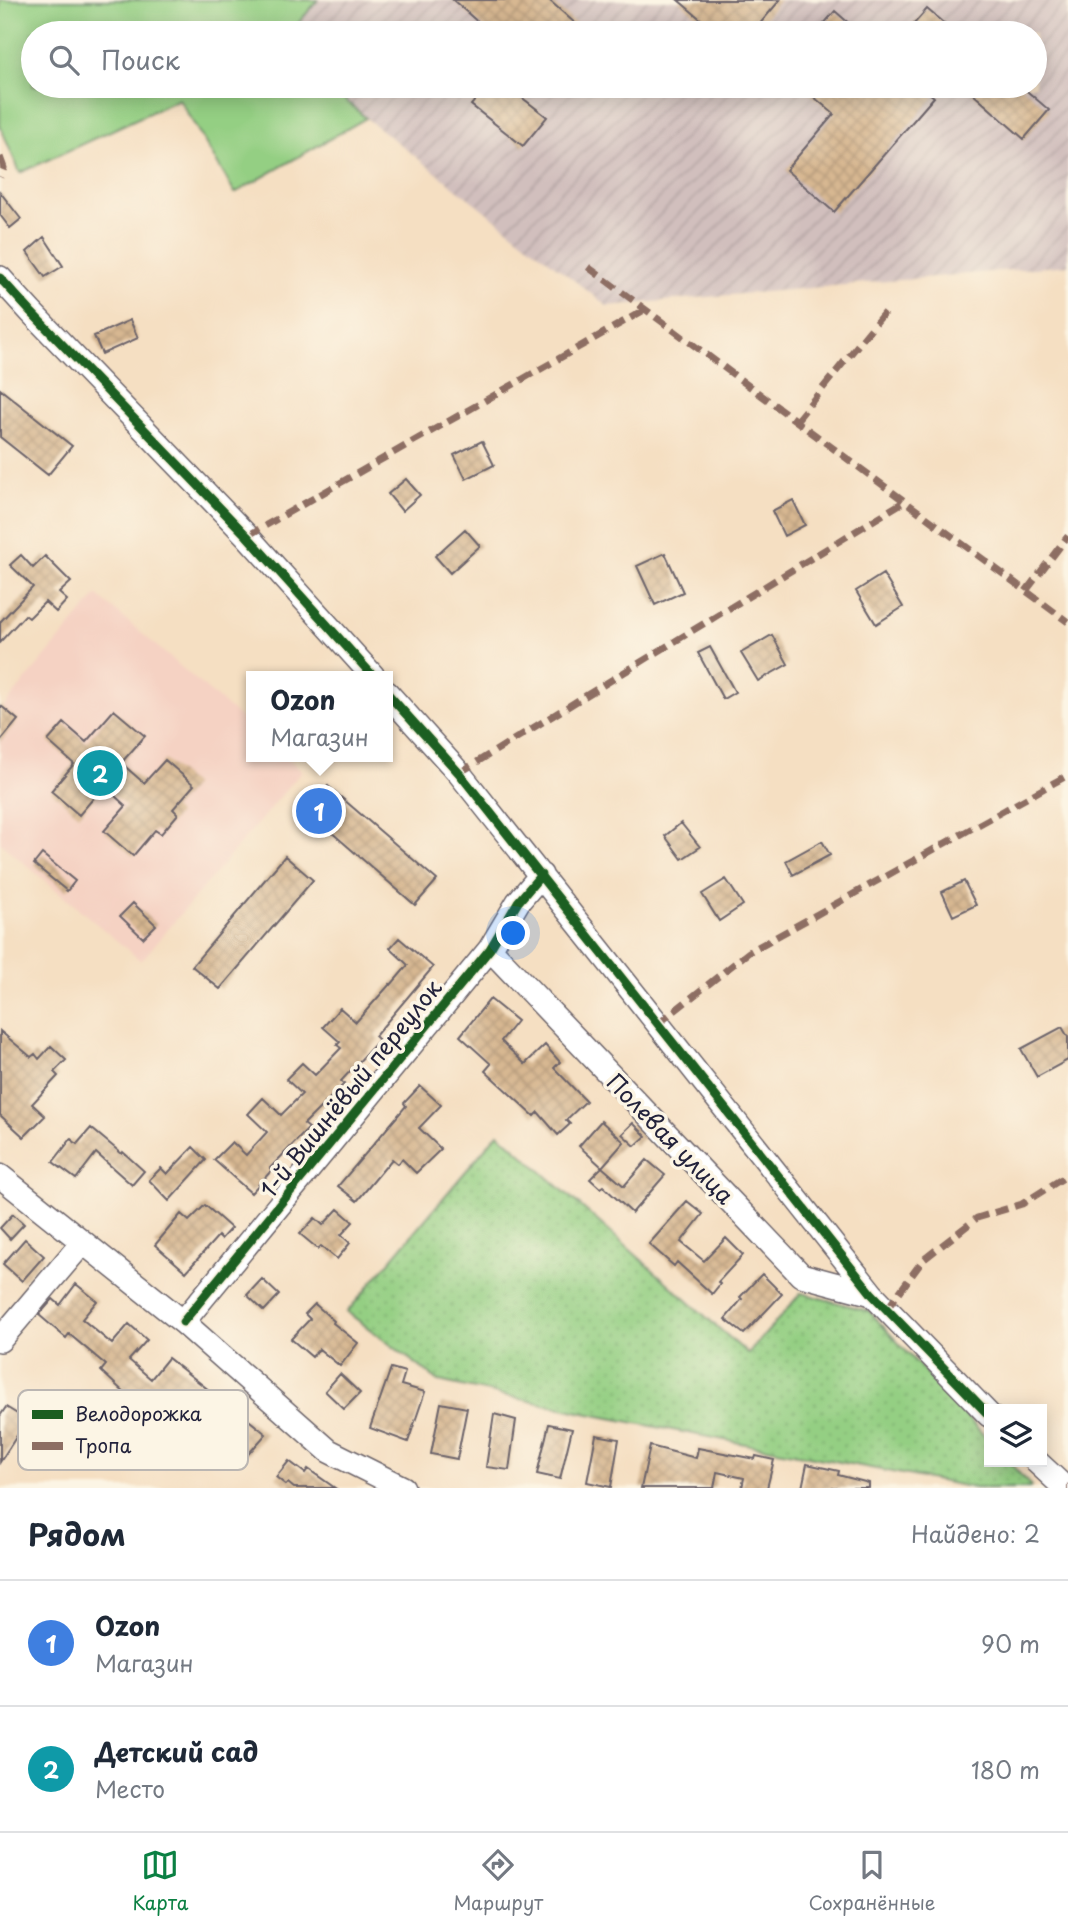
<!DOCTYPE html>
<html lang="ru">
<meta charset="utf-8">
<style>
:root{--surface:#fff;--page:#f6f6f7;--text:#1f2937;--muted:#747a83;--line:#e0e1e3;--accent:#0b8043}
body{margin:0;font-family:"Playpen Sans",sans-serif;background:var(--page);color:var(--text)}
.controls{position:absolute;right:21px;bottom:21px;display:grid;overflow:hidden;border-radius:0px;box-shadow:0 4px 18px #0003}
.controls button{width:63px;height:63px;display:grid;place-items:center;padding:0;border:0;border-bottom:2px solid var(--line);background:var(--surface);color:var(--text);font:35px sans-serif}
.you{position:absolute;left:514px;top:934px;width:24px;height:24px;margin:-18px;border:5px solid #fff;border-radius:50%;background:#1a73e8;box-shadow:0 0 0 10px #1a73e833}
.badge{display:grid;place-items:center;width:46px;height:46px;border-radius:50%;background:var(--accent);color:#fff;font-size:23px;font-weight:700}
.pin{position:absolute;translate:-50% -50%;border:4px solid #fff;box-shadow:0 2px 7px #0006}
.popup{position:absolute;left:246px;top:671px;width:147px;height:91px;box-sizing:border-box;display:grid;place-content:center;border-radius:0px;background:var(--surface);filter:drop-shadow(0 2px 5px #0005);font-size:23px;white-space:nowrap;color:var(--muted)}
.popup b{font-size:26px;color:var(--text)}
.popup::after{content:'';position:absolute;left:50%;top:100%;margin-left:-14px;border:14px solid transparent;border-top-color:var(--surface)}
.list{margin:0;padding:0;list-style:none}
h2{display:flex;justify-content:space-between;align-items:center;height:91px;margin:0;padding:0 28px;font-size:30px}
h2 small{font-size:23px;font-weight:400;color:var(--muted)}
.list li{display:grid;grid-template-columns:46px 1fr auto;gap:21px;align-items:center;box-sizing:border-box;height:126px;padding:0 28px;border-top:2px solid var(--line)}
.list b{display:block;font-size:26px;white-space:nowrap}
.list p{margin:0;font-size:23px;white-space:nowrap;color:var(--muted)}
.list em{font-size:23px;font-style:normal;color:var(--muted)}
.icon{flex:none;width:38px;height:38px;fill:none;stroke:currentColor;stroke-width:2;stroke-linecap:round;stroke-linejoin:round}
.map{position:relative;flex:none;width:1068px;height:1488px;overflow:hidden}
.search{position:absolute;background:var(--surface);box-shadow:0 4px 18px #0003;left:21px;right:21px;top:21px;height:77px;display:flex;align-items:center;gap:18px;box-sizing:border-box;padding:0 24px;border-radius:38px;color:var(--muted);font-size:26px}
.sheet{height:343px;background:var(--surface)}
nav{display:flex;justify-content:space-around;align-items:center;box-sizing:border-box;height:98px;border-top:2px solid var(--line);background:var(--surface);font-size:19px;color:var(--muted)}
nav a{display:grid;justify-items:center;gap:4px}
nav .on{color:var(--accent)}
.map>svg:first-child{display:block}
.built{fill:#f5d2c3}
.industrial{fill:url(#industrial-furrows)}
.grass{fill:#94cf83;stroke:#5b785f;stroke-width:2}
.garden{fill:url(#garden-dots);stroke:#5b785f;stroke-width:2}
.building{fill:url(#building-cross-hatch)}
.lines{fill:none;stroke-linecap:round;stroke-linejoin:round}
.minor-casing{stroke:#6c646a;stroke-width:26}
.minor{stroke:#fff;stroke-width:23}
.quiet{stroke:#8d6e63;stroke-width:7;stroke-dasharray:14 7;stroke-linecap:butt}
.cycleway-casing{stroke:#fcf5e5;stroke-width:13}
.cycleway{stroke:#1b5e20;stroke-width:9}
.labels{text-anchor:middle;dominant-baseline:central;stroke-width:7;stroke-linejoin:round;paint-order:stroke}
.street-label{font-size:23px;fill:#22223b;stroke:#fcf5e5}
.key{fill:#fcf5e5;stroke:#bbb6b2;stroke-width:2}
.key-label{font-size:19px;fill:#22223b}
</style>
<div class="map">
<svg width="1068" height="1488" viewBox="0 0 1068 1488">
<defs>
<pattern id="industrial-furrows" width="10" height="10" patternUnits="userSpaceOnUse" patternTransform="scale(1.75)"><rect width="10" height="10" fill="#d1bfbd"/><path d="M-1 1l2-2M0 10L10 0M9 11l2-2" fill="none" stroke="#b3a4a3"/></pattern>
<pattern id="garden-dots" width="8" height="8" patternUnits="userSpaceOnUse" patternTransform="scale(1.75)"><rect width="8" height="8" fill="#94cf83"/><path d="M2 2h.1M6 6h.1" fill="none" stroke="#7fb172" stroke-width="1.8" stroke-linecap="round"/></pattern>
<pattern id="building-cross-hatch" width="8" height="8" patternUnits="userSpaceOnUse" patternTransform="scale(1.75)"><rect width="8" height="8" fill="#d7b791"/><path d="M0 0l8 8M0 8l8-8" fill="none" stroke="#b89d7e"/></pattern>
</defs>
<rect width="100%" height="100%" fill="#fcf5e5"/>
<filter id="ink" filterUnits="userSpaceOnUse"><feTurbulence type="fractalNoise" baseFrequency=".0143" numOctaves="2"/><feDisplacementMap in="SourceGraphic" scale="14" xChannelSelector="R" yChannelSelector="G"/><feConvolveMatrix kernelMatrix="1 2 1 2 8 2 1 2 1" color-interpolation-filters="sRGB"/></filter>
<filter id="wash" filterUnits="userSpaceOnUse"><feTurbulence type="fractalNoise" baseFrequency=".00686" numOctaves="4" result="noise"/><feDisplacementMap in="SourceGraphic" scale="28" xChannelSelector="R" yChannelSelector="G"/><feGaussianBlur stdDeviation="1.57" result="paint"/><feColorMatrix in="noise" values="0 0 0 0 0 0 0 0 0 0 0 0 0 0 0 0 0 1.4 0 .05"/><feComposite in="paint" operator="in"/></filter>
<g filter="url(#wash)">
<rect width="100%" height="100%" fill="#f5dfc2"/>
<path class="built" d="M 97,595 L 251,727 L 251,757 L 286,757 L 302,771 L 141,961 L 0,843 L 0,711 Z"/>
<path class="industrial" d="M 318,0 L 1068,0 L 1068,265 L 607,306 L 366,118 L 329,86 L 1035,86 L 1035,33 L 290,33 Z"/>
<path class="grass" d="M 0,0 L 318,0 L 290,33 L 33,33 L 33,86 L 329,86 L 366,118 L 235,193 L 179,99 L 20,173 L 0,126 Z"/>
<path class="garden" d="M 498,1133 L 748,1354 L 801,1293 L 869,1311 L 989,1441 L 989,1462 L 1009,1462 L 1031,1486 L 1029,1488 L 975,1488 L 589,1414 L 439,1381 L 347,1312 Z"/>
<g id="blocks">
<path class="building" d="M 453,0 L 549,0 L 586,33 L 490,33 Z
M 678,0 L 780,0 L 752,33 L 742,33 L 733,26 L 727,33 L 717,33 Z
M 927,9 L 955,33 L 906,33 Z
M 835,11 L 860,33 L 816,33 Z
M 487,86 L 507,86 L 547,117 L 523,146 L 471,105 Z
M 801,86 L 921,86 L 934,97 L 834,212 L 786,170 L 834,114 Z
M 964,86 L 1021,86 L 1049,110 L 1024,139 Z
M 0,192 L 21,219 L 10,228 L 0,215 Z
M 44,237 L 63,266 L 45,277 L 27,252 Z
M 130,320 L 138,338 L 102,354 L 94,336 Z
M 0,389 L 72,446 L 48,475 L 0,437 Z
M 482,441 L 494,465 L 466,479 L 454,455 Z
M 406,479 L 420,495 L 402,511 L 388,494 Z
M 793,500 L 805,525 L 784,536 L 772,511 Z
M 465,529 L 480,546 L 450,573 L 435,556 Z
M 665,553 L 683,592 L 655,605 L 637,566 Z
M 21,555 L 33,568 L 45,556 L 71,582 L 59,593 L 67,600 L 56,612 L 45,602 L 29,618 L 25,615 L 0,642 L 0,622 L 33,587 L 10,565 Z
M 883,574 L 903,607 L 876,624 L 856,591 Z
M 772,635 L 788,664 L 758,681 L 741,653 Z
M 710,647 L 735,692 L 723,699 L 698,653 Z
M 0,705 L 18,720 L 0,742 Z
M 114,710 L 145,736 L 121,763 L 144,783 L 165,760 L 194,785 L 173,809 L 178,814 L 161,834 L 155,830 L 133,856 L 104,831 L 126,806 L 104,786 L 79,815 L 51,791 L 74,764 L 48,741 L 64,723 L 86,742 Z
M 328,786 L 437,880 L 415,905 L 307,811 Z
M 681,823 L 700,847 L 682,859 L 665,836 Z
M 822,841 L 830,855 L 793,875 L 786,861 Z
M 42,854 L 75,881 L 67,891 L 34,864 Z
M 285,856 L 313,880 L 220,989 L 192,966 Z
M 726,879 L 743,905 L 719,921 L 702,894 Z
M 964,881 L 976,905 L 953,916 L 942,892 Z
M 133,903 L 156,925 L 143,938 L 120,916 Z
M 399,938 L 433,967 L 375,1036 L 379,1040 L 341,1081 L 344,1084 L 304,1124 L 309,1128 L 270,1168 L 272,1170 L 251,1193 L 214,1160 L 232,1142 L 246,1155 L 267,1132 L 248,1114 L 263,1098 L 281,1115 L 302,1094 L 286,1079 L 302,1063 L 315,1075 L 341,1048 L 337,1045 L 340,1042 L 323,1027 L 340,1008 L 356,1022 L 390,984 L 391,985 L 408,965 L 390,948 Z
M 490,999 L 517,1021 L 501,1041 L 525,1064 L 545,1045 L 560,1062 L 554,1068 L 586,1101 L 566,1120 L 570,1124 L 558,1135 L 538,1112 L 534,1116 L 485,1071 L 491,1064 L 460,1036 Z
M 1062,1027 L 1068,1037 L 1068,1060 L 1037,1077 L 1021,1049 Z
M 0,1031 L 31,1057 L 35,1054 L 39,1059 L 51,1046 L 66,1060 L 54,1072 L 58,1076 L 32,1104 L 45,1116 L 24,1137 L 0,1115 Z
M 420,1086 L 441,1105 L 419,1128 L 441,1149 L 416,1173 L 402,1159 L 398,1164 L 392,1159 L 357,1201 L 338,1186 L 406,1106 L 404,1103 Z
M 601,1121 L 624,1142 L 602,1167 L 579,1146 Z
M 633,1123 L 646,1136 L 635,1146 L 622,1134 Z
M 91,1128 L 122,1154 L 123,1152 L 144,1171 L 132,1185 L 96,1153 L 76,1179 L 53,1162 L 71,1139 L 77,1144 Z
M 193,1147 L 206,1160 L 169,1201 L 149,1180 L 161,1168 L 167,1174 Z
M 647,1160 L 665,1175 L 632,1213 L 603,1186 L 600,1188 L 590,1179 L 602,1167 L 624,1186 Z
M 687,1201 L 703,1214 L 681,1242 L 704,1261 L 726,1238 L 743,1255 L 718,1282 L 720,1284 L 712,1294 L 677,1262 L 674,1266 L 649,1244 Z
M 205,1205 L 231,1228 L 221,1239 L 218,1236 L 186,1272 L 155,1245 L 181,1214 L 189,1221 Z
M 338,1209 L 353,1222 L 341,1235 L 350,1243 L 337,1259 L 321,1246 L 318,1249 L 300,1234 L 315,1218 L 323,1225 Z
M 13,1214 L 24,1224 L 10,1239 L 0,1228 Z
M 25,1239 L 44,1256 L 22,1281 L 3,1264 Z
M 762,1274 L 782,1294 L 744,1334 L 725,1319 L 742,1299 L 740,1297 Z
M 262,1279 L 279,1295 L 264,1311 L 247,1295 Z
M 76,1284 L 97,1301 L 82,1319 L 112,1344 L 129,1324 L 147,1340 L 129,1360 L 151,1379 L 168,1358 L 224,1402 L 208,1420 L 170,1388 L 166,1392 L 163,1390 L 151,1407 L 131,1393 L 128,1396 L 101,1371 L 106,1365 L 69,1334 L 66,1338 L 39,1315 L 53,1299 L 60,1305 Z
M 315,1304 L 334,1321 L 333,1323 L 358,1343 L 340,1366 L 319,1349 L 312,1357 L 291,1339 L 310,1319 L 305,1314 Z
M 391,1368 L 405,1372 L 401,1385 L 425,1392 L 408,1442 L 370,1428 Z
M 340,1374 L 360,1393 L 344,1409 L 325,1391 Z
M 441,1403 L 467,1408 L 457,1459 L 431,1454 Z
M 6,1407 L 27,1420 L 0,1462 L 0,1416 Z
M 494,1414 L 516,1420 L 509,1470 L 486,1467 Z
M 245,1417 L 266,1434 L 243,1460 L 222,1442 Z
M 202,1421 L 214,1433 L 202,1446 L 189,1433 Z
M 549,1424 L 572,1429 L 560,1479 L 537,1474 Z
M 596,1435 L 619,1439 L 611,1487 L 587,1482 Z
M 650,1446 L 696,1458 L 698,1448 L 755,1459 L 756,1456 L 774,1460 L 767,1488 L 742,1488 L 744,1478 L 717,1472 L 714,1488 L 641,1488 Z
M 289,1461 L 305,1473 L 308,1469 L 335,1488 L 294,1488 L 288,1483 L 286,1485 L 276,1477 Z
M 807,1464 L 839,1471 L 838,1475 L 869,1483 L 869,1488 L 802,1488 Z"/>
</g>
</g>
<g filter="url(#ink)">
<use href="#blocks" fill-opacity="0" stroke="#6c646a" stroke-width="2"/>
<g class="lines">
<defs>
<path id="minor" d="M 0,278 L 31,312 L 247,536 L 373,676
M 387,693 L 459,773 L 872,1294 L 989,1415
M 490,949 L 801,1275 L 872,1294
M 0,1176 L 183,1322 L 329,1451 L 403,1488
M 183,1322 L 490,949 L 518,902 L 541,875
M 0,1340 L 83,1242
M 1037,1462 L 1065,1488"/>
</defs>
<use href="#minor" class="minor-casing"/>
<use href="#minor" class="minor"/>
<path class="quiet" d="M 0,157 L 4,168 L 0,177
M 588,267 L 1068,622
M 796,421 L 888,308
M 247,536 L 646,309
M 1026,591 L 1068,536
M 459,773 L 905,501
M 658,1024 L 749,952 L 1068,775
M 887,1309 L 923,1260 L 977,1218 L 1022,1204 L 1068,1175
M 1067,1488 L 1068,1488"/>
<defs>
<path id="cycleway" d="M 0,278 L 31,312 L 247,536 L 373,676
M 387,693 L 459,773 L 872,1294 L 989,1415
M 183,1322 L 490,949 L 518,902 L 541,875"/>
</defs>
<use href="#cycleway" class="cycleway-casing"/>
<use href="#cycleway" class="cycleway"/>
</g>
</g>
<g class="labels">
<g class="street-label">
<text transform="translate(350 1088) rotate(-51)">1-й Вишнёвый переулок</text>
<text transform="translate(671 1138) rotate(46)">Полевая улица</text>
</g>
</g>
<rect x="18" y="1390" width="230" height="80" rx="10" class="key"/>
<rect x="32" y="1410" width="31" height="9" fill="#1b5e20"/>
<rect x="32" y="1442" width="31" height="8" fill="#8d6e63"/>
<g class="key-label">
<text x="75" y="1421">Велодорожка</text>
<text x="75" y="1453">Тропа</text>
</g>
</svg>
<div class="controls">
<button><svg class="icon" aria-label="layers" viewBox="0 0 24 24"><path d="M12 4l9 5-9 5-9-5zM3 14l9 5 9-5"/></svg></button>
</div>
<div class="you"></div>
<div class="pin badge" style="left:319px;top:811px;background:#3f7fe0">1</div>
<div class="popup"><b>Ozon</b>Магазин</div>
<div class="pin badge" style="left:100px;top:773px;background:#0f9aa8">2</div>
<div class="search"><svg class="icon" aria-label="search" viewBox="0 0 24 24"><circle cx="10" cy="10" r="6"/><path d="M15 15l6 6"/></svg>Поиск</div>
</div>
<section class="sheet">
<h2>Рядом<small>Найдено: 2</small></h2>
<ul class="list">
<li><span class="badge" style="background:#3f7fe0">1</span><div><b>Ozon</b><p>Магазин</p></div><em>90 m</em></li>
<li><span class="badge" style="background:#0f9aa8">2</span><div><b>Детский сад</b><p>Место</p></div><em>180 m</em></li>
</ul>
</section>
<nav>
<a class="on"><svg class="icon" aria-label="map" viewBox="0 0 24 24"><path d="M3 6l6-2 6 2 6-2v14l-6 2-6-2-6 2zM9 4v14M15 6v14"/></svg>Карта</a>
<a><svg class="icon" aria-label="directions" viewBox="0 0 24 24"><path d="M12 3l9 9-9 9-9-9zM9 14v-3h6M13 9l2 2-2 2"/></svg>Маршрут</a>
<a><svg class="icon" aria-label="saved" viewBox="0 0 24 24"><path d="M7 4h10v16l-5-4-5 4z"/></svg>Сохранённые</a>
</nav>
